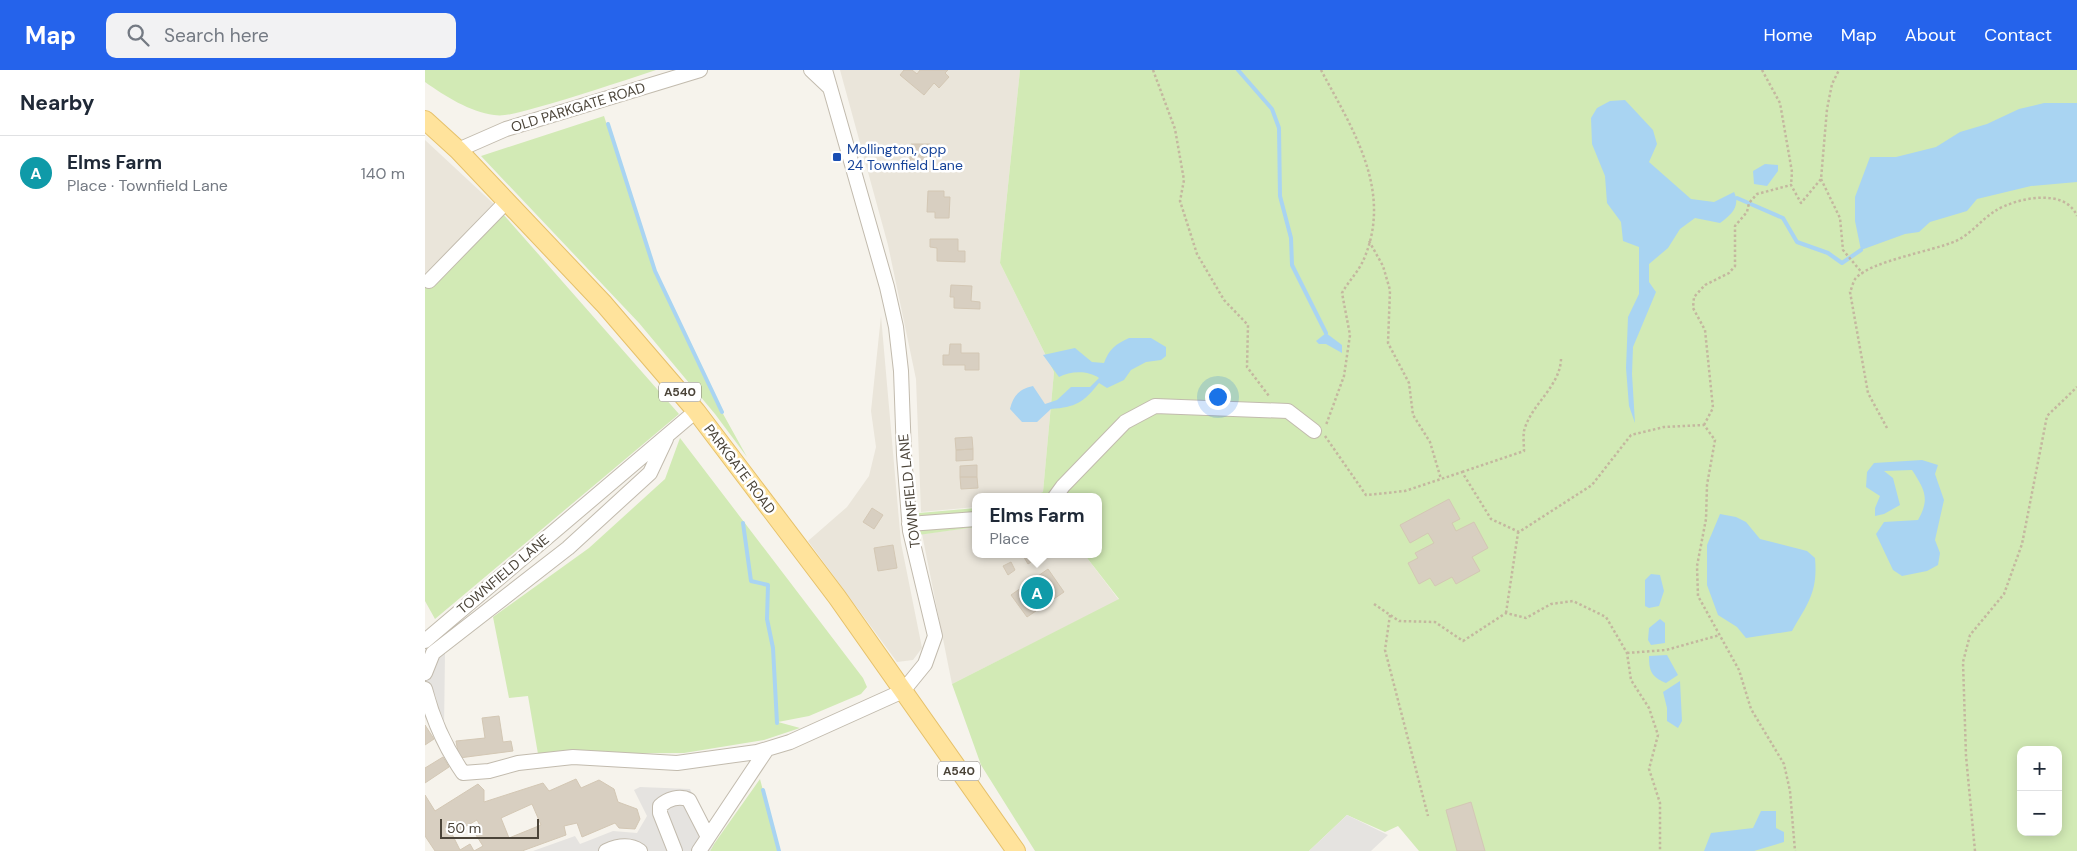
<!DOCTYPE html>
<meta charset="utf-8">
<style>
:root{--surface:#fff;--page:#f2f2f3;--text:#1f2937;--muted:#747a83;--line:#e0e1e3;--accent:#2563eb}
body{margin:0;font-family:"DM Sans",sans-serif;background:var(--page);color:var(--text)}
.controls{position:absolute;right:15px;bottom:15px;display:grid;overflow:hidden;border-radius:10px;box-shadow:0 2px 12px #0003}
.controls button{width:45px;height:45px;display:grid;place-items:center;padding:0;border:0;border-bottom:1px solid var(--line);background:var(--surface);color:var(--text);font:25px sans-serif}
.scale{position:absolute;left:15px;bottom:12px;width:99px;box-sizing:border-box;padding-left:5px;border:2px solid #4b4439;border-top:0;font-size:14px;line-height:18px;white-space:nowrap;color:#4b4439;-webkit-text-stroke:4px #fff;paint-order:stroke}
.you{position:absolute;left:792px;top:326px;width:18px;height:18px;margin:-12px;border:4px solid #fff;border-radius:50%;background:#1a73e8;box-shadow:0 0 0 8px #1a73e833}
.badge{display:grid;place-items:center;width:32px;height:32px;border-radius:50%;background:var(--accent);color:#fff;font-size:16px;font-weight:700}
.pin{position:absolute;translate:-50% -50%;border:2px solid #fff;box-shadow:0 1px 5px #0006}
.popup{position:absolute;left:547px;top:423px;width:130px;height:65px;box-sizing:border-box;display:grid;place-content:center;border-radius:10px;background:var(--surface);filter:drop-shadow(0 1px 4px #0005);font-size:16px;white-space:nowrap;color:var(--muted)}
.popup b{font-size:19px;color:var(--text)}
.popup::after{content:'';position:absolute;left:50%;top:100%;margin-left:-10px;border:10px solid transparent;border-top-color:var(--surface)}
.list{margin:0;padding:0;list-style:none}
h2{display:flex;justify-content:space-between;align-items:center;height:65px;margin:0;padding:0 20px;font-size:21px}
h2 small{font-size:16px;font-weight:400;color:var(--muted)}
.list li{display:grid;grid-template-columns:32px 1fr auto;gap:15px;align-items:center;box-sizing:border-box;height:75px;padding:0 20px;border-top:1px solid var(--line)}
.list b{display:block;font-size:19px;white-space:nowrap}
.list p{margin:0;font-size:16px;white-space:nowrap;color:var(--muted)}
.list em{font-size:16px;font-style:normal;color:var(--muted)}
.icon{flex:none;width:28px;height:28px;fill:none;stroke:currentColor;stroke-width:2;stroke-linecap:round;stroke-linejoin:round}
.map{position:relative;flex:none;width:1652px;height:781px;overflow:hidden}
header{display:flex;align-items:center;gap:30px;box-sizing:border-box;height:70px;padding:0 25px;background:var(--accent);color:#fff}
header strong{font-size:24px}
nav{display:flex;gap:28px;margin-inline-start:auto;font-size:18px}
.search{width:350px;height:45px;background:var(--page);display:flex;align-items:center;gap:12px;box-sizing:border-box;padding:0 18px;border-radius:10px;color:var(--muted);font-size:19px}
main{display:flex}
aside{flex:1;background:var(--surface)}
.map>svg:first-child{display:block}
.residential{fill:#eae5da}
.green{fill:#d2eab5;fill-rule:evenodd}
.parking{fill:#e5e3e0}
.water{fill:#a9d4f2}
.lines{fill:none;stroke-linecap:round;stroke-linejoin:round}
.stream{stroke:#a9d4f2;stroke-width:4}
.building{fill:#d8cfc1;stroke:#d3c7b4;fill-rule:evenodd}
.minor-casing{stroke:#c2bbae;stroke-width:16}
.major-casing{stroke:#e6c16a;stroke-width:20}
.path{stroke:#c4b79f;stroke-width:2.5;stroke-dasharray:2.5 2.5;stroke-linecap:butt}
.minor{stroke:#fff;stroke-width:14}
.major{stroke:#ffe39c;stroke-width:18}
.transit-dot{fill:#1a4fb4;stroke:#fff;stroke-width:2}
.labels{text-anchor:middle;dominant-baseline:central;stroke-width:5;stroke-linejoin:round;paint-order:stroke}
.shield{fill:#fff;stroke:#817c74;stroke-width:1}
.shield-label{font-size:12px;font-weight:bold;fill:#4b4439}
.street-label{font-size:14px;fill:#4b4439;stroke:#fff}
.transit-label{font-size:14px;fill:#164399;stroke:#fff;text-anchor:start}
</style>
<header>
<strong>Map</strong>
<div class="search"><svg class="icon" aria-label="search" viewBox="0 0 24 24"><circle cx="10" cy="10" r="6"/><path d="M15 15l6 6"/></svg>Search here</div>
<nav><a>Home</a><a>Map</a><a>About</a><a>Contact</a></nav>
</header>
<main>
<aside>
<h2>Nearby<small></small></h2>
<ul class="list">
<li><span class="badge" style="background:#0f9aa8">A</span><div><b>Elms Farm</b><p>Place · Townfield Lane</p></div><em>140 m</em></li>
</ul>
</aside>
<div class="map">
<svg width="1652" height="781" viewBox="0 0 1652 781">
<rect width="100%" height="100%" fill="#f6f3ec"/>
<path class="residential" d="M 415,0 L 595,0 L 575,193 L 629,302 L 618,422 L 604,427 L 551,427 L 551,437 L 496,442 L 491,309 L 463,175 Z
M 0,70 L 71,136 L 0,211 Z
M 456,246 L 476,473 L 497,578 L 488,590 L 472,592 L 383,471 L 422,437 L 444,406 L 451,377 L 446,341 Z
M 551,457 L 551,484 L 659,484 L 694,530 L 527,614 L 497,464 Z"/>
<path class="green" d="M 0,0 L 231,0 C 191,13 151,27 110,38 C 98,41 82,47 69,45 C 45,42 20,26 0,12 Z
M 595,0 L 1652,0 L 1652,781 L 994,781 L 973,756 L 960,762 L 922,745 L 884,781 L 610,781 L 556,695 L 527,614 L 694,529 L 659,484 L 673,484 L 673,427 L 604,427 L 618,422 L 629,302 L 575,193 ZM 1596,680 L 1633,680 L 1633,762 L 1596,762 Z
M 179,46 L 230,201 L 297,342 L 322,387 L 290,344 L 214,253 L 56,86 Z
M 71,136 L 254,344 L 10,549 L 0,531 L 0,211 Z
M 255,368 L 438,608 L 442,617 L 436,624 L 384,646 L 353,652 L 375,658 L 339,670 L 259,683 L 113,684 L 103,626 L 84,628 L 68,547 L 164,478 L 240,409 Z
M 551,438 L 551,457 L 486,466 L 483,444 Z
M 335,709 L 354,781 L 285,781 L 289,774 Z"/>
<path class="parking" d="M 8,571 L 20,583 L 19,660 L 10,664 L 0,647 L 0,578 Z
M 215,717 L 265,719 L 289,774 L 285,781 L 108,781 L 150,766 L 155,774 L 188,761 L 212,763 L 222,746 L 209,720 Z
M 922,745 L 963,765 L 946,781 L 884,781 Z"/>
<path class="water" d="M 1200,30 L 1228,60 L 1232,74 L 1224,92 L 1266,129 L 1289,132 L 1309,122 C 1316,136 1306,145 1295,153 L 1270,148 L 1255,159 L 1243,178 L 1224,194 L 1224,212 L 1231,222 L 1208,277 L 1207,304 L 1210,353 L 1204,336 L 1201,298 L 1203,247 L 1214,224 L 1214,177 L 1198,171 L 1196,152 L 1182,133 L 1180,106 L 1167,74 L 1166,48 L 1172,38 L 1185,31 Z
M 1619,33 L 1652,33 L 1652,112 L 1606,116 L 1552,129 L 1542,141 L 1505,152 L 1494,162 L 1480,164 L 1436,180 L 1430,151 L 1430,127 L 1445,87 L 1471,87 L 1511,77 L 1535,62 L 1562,54 L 1594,39 Z
M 1340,94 L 1353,95 L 1353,101 L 1342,116 L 1329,114 L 1328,101 Z
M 901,263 L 917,275 L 917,283 L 901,274 L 894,274 L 891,271 Z
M 704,268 L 726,268 L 741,277 L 741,286 L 736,290 L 721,292 L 706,300 L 699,310 L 682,318 L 674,313 C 658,333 651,337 626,339 L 612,352 L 597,352 L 585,339 C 588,326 594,319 608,316 L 620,334 L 632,330 L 646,317 L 665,317 L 674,308 C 663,300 645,301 634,307 L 618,285 L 650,278 L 667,292 L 679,293 C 684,279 691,274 704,268 Z
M 1497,390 L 1513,395 L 1510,404 L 1519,430 L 1510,470 L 1515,483 L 1513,495 L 1502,501 L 1477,506 L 1468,500 L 1451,464 L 1459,452 L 1493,450 C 1505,429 1500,420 1487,400 L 1459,401 L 1468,408 L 1475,435 L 1459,444 L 1450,446 L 1450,438 L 1455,426 L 1441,417 L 1442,402 L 1449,393 Z
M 1295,444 L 1311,447 L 1321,452 L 1335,469 L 1382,481 L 1390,488 C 1393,522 1383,533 1367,561 L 1321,568 L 1312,557 L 1293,545 L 1282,515 L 1282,475 Z
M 1226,504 L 1235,505 L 1239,521 L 1234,536 L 1224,538 L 1220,536 L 1220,510 Z
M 1235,549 L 1240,553 L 1240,573 L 1226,575 L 1223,570 L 1224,558 Z
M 1242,585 L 1253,605 L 1241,613 C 1227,607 1224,602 1224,586 Z
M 1255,611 L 1257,651 L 1253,658 L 1242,651 L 1242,638 L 1238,622 Z
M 1336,741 L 1351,741 L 1351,758 L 1359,762 L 1359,772 L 1329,781 L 1279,781 L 1286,763 L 1328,758 Z"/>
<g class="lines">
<path class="stream" d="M 813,0 L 847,39 L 854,58 L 855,126 L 866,168 L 867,195 L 901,263
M 183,54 L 230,201 L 297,342
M 1312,128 L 1358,148 L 1372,172 L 1403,183 L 1417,193 L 1436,180
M 318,453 L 326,511 L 343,515 L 342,549 L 348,578 L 352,653
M 338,720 L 354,781"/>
</g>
<path class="building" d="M 479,0 L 487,0 L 492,4 L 495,0 L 523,0 L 520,3 L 524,7 L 514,18 L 509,13 L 499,25 L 475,5 Z
M 486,74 L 505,74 L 505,84 L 511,84 L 511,101 L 495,101 L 495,96 L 485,96 L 485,84 L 490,84 L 490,77 L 486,77 Z
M 503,121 L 519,121 L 519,127 L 525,127 L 524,148 L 510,148 L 510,142 L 502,142 Z
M 505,169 L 533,169 L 533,181 L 540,181 L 540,192 L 512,191 L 512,178 L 505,177 Z
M 526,215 L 547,216 L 546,231 L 555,232 L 555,239 L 529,238 L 529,227 L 525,227 Z
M 525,274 L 536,274 L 536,283 L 554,283 L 554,300 L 540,300 L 540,295 L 518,295 L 518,285 L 524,285 Z
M 547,367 L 548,379 L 531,380 L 530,368 Z
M 548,379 L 548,390 L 531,391 L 531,380 Z
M 552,395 L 552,407 L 535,407 L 535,396 Z
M 535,407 L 552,407 L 553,418 L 536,419 Z
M 1024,429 L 1035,449 L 1027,453 L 1031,461 L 1049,452 L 1063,478 L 1047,487 L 1055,501 L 1031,514 L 1027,507 L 1010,516 L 1005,508 L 994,514 L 983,493 L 993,488 L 990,483 L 1009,473 L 1003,463 L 985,473 L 975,455 Z
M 447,438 L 458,445 L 449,459 L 438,452 Z
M 468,475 L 472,498 L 453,501 L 449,478 Z
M 597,484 L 618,484 L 603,494 Z
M 586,492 L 590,500 L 583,505 L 578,496 Z
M 623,499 L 639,522 L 602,547 L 586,525 Z
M 74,646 L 78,672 L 86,671 L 88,681 L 34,688 L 31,671 L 60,668 L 57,648 Z
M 0,655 L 9,669 L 0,675 Z
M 18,687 L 24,697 L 0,713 L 0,698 Z
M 151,709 L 156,718 L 174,710 L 189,719 L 193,732 L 212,739 L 215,749 L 210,759 L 194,758 L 190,753 L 157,767 L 152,753 L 139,756 L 141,765 L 97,781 L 10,781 L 0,766 L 0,725 L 10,741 L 53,714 L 59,720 L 59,732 L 118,713 L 124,721 ZM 107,734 L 116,755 L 84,768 L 76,748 ZM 52,750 L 58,761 L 51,765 L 58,776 L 49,781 L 45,774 L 35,780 L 27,764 Z
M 1046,732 L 1060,781 L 1032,781 L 1021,740 Z"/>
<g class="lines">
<defs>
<path id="minor" d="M 386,0 L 404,17
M 33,80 L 81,59 L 275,0
M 4,211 L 82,131
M 630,427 L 638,416 L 700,352 L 730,336 L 863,341 L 889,361
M 484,454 L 551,449
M 0,571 L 271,341
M 0,603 L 8,583 L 143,478 L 225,403 L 241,369
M 0,619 C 8,650 20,677 38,703 L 64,701 L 93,693 L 148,687 L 252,693 L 332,682 L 365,672 L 478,621 L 500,594 L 510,566 L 485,461 L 479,385 L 476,301 L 471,257 L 462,217 L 400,0
M 181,781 C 192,776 205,774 215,781
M 250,781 L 235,743 L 235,736 C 242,729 255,725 264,730 L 283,767
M 274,781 L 342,679"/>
<path id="major" d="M 0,50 L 33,80 L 179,234 L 271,341 L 412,527 L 591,781"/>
</defs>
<use href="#minor" class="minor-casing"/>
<use href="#major" class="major-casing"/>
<path class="path" d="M 728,0 L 750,59 L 759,110 L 755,131 L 772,184 L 799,230 L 823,255 L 822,297 L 844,326
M 896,0 C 928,60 969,122 938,191 C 933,202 923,212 917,223 L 925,265 L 919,306 L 901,355
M 1337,0 L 1355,33 L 1367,102 L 1366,115
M 1396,109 L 1415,148 L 1418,180 L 1438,204
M 944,171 L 958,196 L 965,220 L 963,273 L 984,313 L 988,345 L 1005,372 L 1016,409
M 1279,355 L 1288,338 L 1280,260 L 1268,238 L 1269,227 L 1280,215 L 1304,203 L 1310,196 L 1310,156 L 1322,142 L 1324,133 L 1332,124 L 1366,115 L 1376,133 L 1396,109 L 1402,39 L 1407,14 L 1414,0
M 1462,358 L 1443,323 L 1425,222 C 1427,218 1428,211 1431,208 C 1446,191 1508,181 1531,171 C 1546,164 1557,149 1570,141 C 1591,128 1640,117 1652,146
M 900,366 L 941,425 L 980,421 L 1037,402 L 1066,449 L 1094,462 L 1167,415 L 1206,365 L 1239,357 L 1279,355 L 1290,370 L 1282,415 L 1281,449 L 1272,496 L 1273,526 L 1314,600 L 1326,639 L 1359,694 L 1365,721 L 1370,781
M 1037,402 L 1099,381 C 1099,375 1098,367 1099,361 C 1106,334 1135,317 1136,289
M 949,534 L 974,551 L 1010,552 L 1038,571 L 1081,543 L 1101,548 L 1126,534 L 1148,531 L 1181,547 L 1202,583 L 1206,610 L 1224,638 L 1233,665 L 1224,699 L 1235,733 L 1235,781
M 1081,543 L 1093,463
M 965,545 L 960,580 L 1003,746
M 1202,583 L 1241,580 L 1295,565
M 1550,781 L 1541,686 L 1538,592 L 1545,565 L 1579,524 L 1597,474 L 1622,346 L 1652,317"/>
<use href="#minor" class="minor"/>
<use href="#major" class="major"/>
</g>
<rect class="transit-dot" x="407" y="82" width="10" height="10" rx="2.5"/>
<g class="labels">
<g class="shield">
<rect x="234" y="312.5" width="42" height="19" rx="4"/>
<rect x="513" y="691.5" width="42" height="19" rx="4"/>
</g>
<g class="shield-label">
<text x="255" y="322">A540</text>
<text x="534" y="701">A540</text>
</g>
<g class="street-label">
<text transform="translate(153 37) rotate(-17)">OLD PARKGATE ROAD</text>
<text transform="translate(315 399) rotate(53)">PARKGATE ROAD</text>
<text transform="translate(484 421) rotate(-96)">TOWNFIELD LANE</text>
<text transform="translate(78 504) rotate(-40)">TOWNFIELD LANE</text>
</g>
<g class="transit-label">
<text x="422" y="79">Mollington, opp<tspan x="422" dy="16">24 Townfield Lane</tspan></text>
</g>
</g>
</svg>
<div class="controls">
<button>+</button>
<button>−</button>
</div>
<div class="scale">50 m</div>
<div class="you"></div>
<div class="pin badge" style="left:612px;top:523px;background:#0f9aa8">A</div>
<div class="popup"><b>Elms Farm</b>Place</div>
</div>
</main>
